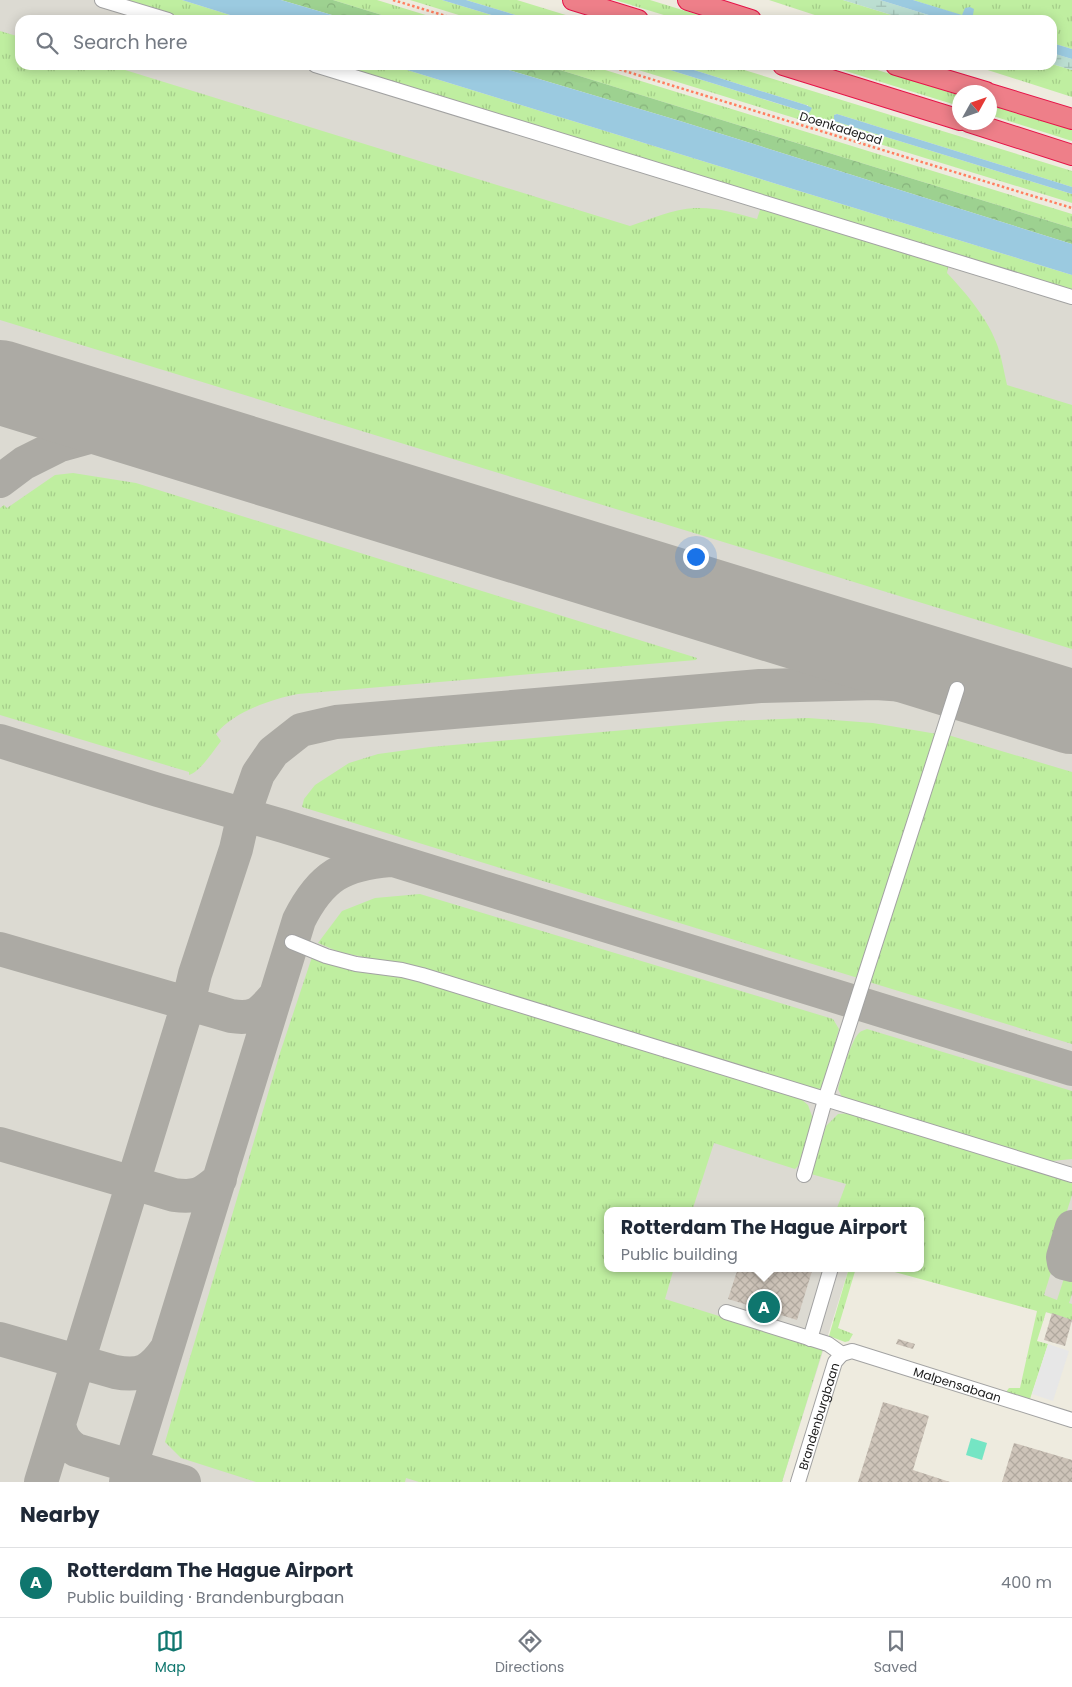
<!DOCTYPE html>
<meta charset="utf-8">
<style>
:root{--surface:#fff;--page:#f2f2f3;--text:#1f2937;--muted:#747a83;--line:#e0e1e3;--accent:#0f766e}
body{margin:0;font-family:Poppins,sans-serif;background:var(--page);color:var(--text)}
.compass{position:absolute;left:952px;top:85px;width:45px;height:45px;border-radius:50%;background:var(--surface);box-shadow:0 2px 12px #0003;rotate:50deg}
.you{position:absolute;left:695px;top:556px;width:18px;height:18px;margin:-12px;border:4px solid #fff;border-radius:50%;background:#1a73e8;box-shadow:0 0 0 8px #1a73e833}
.badge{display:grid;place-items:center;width:32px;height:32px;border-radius:50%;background:var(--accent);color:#fff;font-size:16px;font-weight:700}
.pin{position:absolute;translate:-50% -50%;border:2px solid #fff;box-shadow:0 1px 5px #0006}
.popup{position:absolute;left:604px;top:1207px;width:320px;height:65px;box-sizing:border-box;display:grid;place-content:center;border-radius:10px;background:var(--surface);filter:drop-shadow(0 1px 4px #0005);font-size:16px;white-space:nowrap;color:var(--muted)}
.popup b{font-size:19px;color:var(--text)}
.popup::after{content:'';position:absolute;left:50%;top:100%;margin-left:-10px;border:10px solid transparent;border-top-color:var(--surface)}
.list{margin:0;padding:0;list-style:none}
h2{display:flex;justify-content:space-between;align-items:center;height:65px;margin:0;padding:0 20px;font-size:21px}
h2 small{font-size:16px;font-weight:400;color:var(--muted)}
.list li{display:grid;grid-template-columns:32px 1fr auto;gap:15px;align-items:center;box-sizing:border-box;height:70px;padding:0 20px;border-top:1px solid var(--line)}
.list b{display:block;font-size:19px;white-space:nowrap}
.list p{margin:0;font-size:16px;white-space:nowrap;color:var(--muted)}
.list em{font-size:16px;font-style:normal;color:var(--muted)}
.icon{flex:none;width:28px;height:28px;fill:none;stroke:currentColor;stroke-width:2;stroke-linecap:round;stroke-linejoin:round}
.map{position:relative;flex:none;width:1072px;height:1482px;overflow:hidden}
.search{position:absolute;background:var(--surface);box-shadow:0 2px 12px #0003;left:15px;right:15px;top:15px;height:55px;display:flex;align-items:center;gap:12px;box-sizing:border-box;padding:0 18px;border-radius:15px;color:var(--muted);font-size:19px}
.sheet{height:135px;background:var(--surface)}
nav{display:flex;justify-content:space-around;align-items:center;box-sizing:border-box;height:70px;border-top:1px solid var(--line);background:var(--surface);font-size:14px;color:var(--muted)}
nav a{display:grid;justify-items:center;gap:2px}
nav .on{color:var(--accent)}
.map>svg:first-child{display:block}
.airport{fill:#dcdad2}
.grass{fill:url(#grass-tufts)}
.forest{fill:url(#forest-crowns)}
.wetland{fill:url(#wetland-marsh)}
.pitch{fill:#75e5c4}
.parking{fill:#e7e7e7}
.water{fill:#9bcae0}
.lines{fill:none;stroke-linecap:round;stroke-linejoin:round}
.taxiway{stroke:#acaaa4;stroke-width:34}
.runway{stroke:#acaaa4;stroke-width:84}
.building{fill:url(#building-cross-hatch)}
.minor-casing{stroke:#a2a2a2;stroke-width:16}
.highway-casing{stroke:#e51448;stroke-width:22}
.path{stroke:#ff7f60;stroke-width:2.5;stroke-dasharray:2.5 2.5;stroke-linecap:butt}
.minor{stroke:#fff;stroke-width:14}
.highway{stroke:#ee7f89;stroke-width:20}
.labels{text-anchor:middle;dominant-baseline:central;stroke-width:4;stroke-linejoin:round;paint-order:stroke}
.street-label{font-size:12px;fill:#1b1b1b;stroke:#fff}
</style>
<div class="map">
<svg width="1072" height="1482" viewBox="0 0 1072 1482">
<defs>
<pattern id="grass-tufts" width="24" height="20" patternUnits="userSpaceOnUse" patternTransform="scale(1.25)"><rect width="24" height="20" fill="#bfeea0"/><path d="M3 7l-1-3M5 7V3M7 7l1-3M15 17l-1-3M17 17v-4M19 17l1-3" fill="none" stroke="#a4cc89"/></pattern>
<pattern id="forest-crowns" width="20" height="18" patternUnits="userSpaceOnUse" patternTransform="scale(1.25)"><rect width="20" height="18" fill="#9dd190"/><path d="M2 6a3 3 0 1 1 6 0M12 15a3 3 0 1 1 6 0" fill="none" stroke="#87b37c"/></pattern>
<pattern id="wetland-marsh" width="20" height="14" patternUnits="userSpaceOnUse" patternTransform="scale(1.25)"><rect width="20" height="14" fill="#bbded1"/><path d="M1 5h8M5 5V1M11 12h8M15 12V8" fill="none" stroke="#a0beb3"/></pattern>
<pattern id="building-cross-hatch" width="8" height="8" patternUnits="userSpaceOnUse" patternTransform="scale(1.25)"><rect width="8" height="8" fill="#cec4b9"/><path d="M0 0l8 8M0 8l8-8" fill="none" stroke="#b0a89e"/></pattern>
</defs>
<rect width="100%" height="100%" fill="#eeebdf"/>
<path class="airport" d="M 0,0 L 156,0 L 221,20 L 20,20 L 20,65 L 368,65 L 1072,280 L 1072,1320 L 899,1268 L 920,1268 L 920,1211 L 608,1211 L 608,1268 L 849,1268 L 782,1482 L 0,1482 Z"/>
<path class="grass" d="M 126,0 L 182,0 L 246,20 L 191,20 Z
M 333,0 L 377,0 L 442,20 L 398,20 Z
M 410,0 L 442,0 L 508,20 L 475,20 Z
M 466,0 L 517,0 L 582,20 L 532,20 Z
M 615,0 L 650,0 L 715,20 L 680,20 Z
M 769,0 L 843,0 L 908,20 L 830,20 Z
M 913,0 L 1072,0 L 1072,49 L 1052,43 L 1052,20 L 978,20 L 975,19 L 973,15 L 963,16 Z
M 0,31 L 20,37 L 20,65 L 109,65 L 630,226 C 651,219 673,209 695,208 C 716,207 736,213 757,219 L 762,204 L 949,262 L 947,273 C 966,293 989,320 998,347 C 1002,359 1004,372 1007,385 L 1072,405 L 1072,649 L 0,320 Z
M 1052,64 L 1072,70 L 1072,97 L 972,65 Z
M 338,65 L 391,65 L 1072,275 L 1072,291 Z
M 544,65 L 589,65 L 1072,214 L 1072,228 Z
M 622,65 L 654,65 L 808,113 L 808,105 L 806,105 L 678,65 L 728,65 L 1072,171 L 1072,187 L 837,114 L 834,115 L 834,121 L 1072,194 L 1072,203 Z
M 826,65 L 861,65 L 959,95 L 959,106 Z
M 990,104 L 1072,130 L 1072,141 L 990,115 Z
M 73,473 L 136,483 L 697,658 L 696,660 L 298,694 C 272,699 233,712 216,734 L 221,741 C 214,750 200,772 189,775 L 189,772 L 0,715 L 0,508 L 4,505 L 7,508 L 55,475 Z
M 808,718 L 873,723 L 937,734 L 858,978 L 302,807 L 304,799 L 315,785 L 349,763 L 378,754 L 430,747 L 728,721 Z
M 948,735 L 1072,772 L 1072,1044 L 869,982 Z
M 420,894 L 833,1019 L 839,1029 L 824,1083 L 821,1088 L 813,1091 L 412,967 L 339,952 L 318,943 L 342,911 L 375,898 Z
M 312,957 L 399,974 L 790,1094 L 801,1099 L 808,1105 L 813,1119 L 798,1166 L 795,1169 L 714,1143 L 692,1211 L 608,1211 L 608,1268 L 674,1268 L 665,1299 L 823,1349 L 782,1482 L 419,1482 L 406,1478 L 405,1482 L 256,1482 L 181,1458 L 165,1442 L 280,1053 Z
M 867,1029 L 1072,1091 L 1072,1159 L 1042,1162 L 843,1099 L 838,1089 C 841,1077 851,1039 860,1032 C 861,1031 865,1030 867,1029 Z
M 851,1113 L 1072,1182 L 1072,1195 L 1050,1265 L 1053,1266 L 1044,1295 L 1057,1300 L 1066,1272 L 1072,1273 L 1072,1294 L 1069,1303 L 1072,1304 L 1072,1320 L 1046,1312 L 1037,1341 L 1048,1344 L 1030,1399 L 1006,1392 L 1009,1388 L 1020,1388 L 1037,1311 L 880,1268 L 920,1268 L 920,1211 L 845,1211 L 837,1208 L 846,1184 L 811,1174 L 826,1126 L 838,1114 Z
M 849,1268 L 856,1268 L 838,1328 L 853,1334 L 849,1341 L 845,1342 L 829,1336 Z"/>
<path class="forest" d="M 281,0 L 333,0 L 398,20 L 349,20 Z
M 492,65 L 544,65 L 1072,228 L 1072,244 L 680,121 Z"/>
<path class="wetland" d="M 843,0 L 880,0 L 945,20 L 908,20 Z
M 1052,53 L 1072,59 L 1072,70 L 1052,64 Z"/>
<path class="pitch" d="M 971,1438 L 987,1443 L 982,1460 L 966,1455 Z"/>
<path class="parking" d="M 1048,1344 L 1069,1351 L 1053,1401 L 1032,1394 Z"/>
<path class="water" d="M 182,0 L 281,0 L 349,20 L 246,20 Z
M 442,0 L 466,0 L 532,20 L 508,20 Z
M 880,0 L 913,0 L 962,15 L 965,8 L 970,7 L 974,9 L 973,15 L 975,19 L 978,20 L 945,20 Z
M 1052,43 L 1072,49 L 1072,59 L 1052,53 Z
M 391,65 L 492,65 L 680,121 L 1072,244 L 1072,275 Z
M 654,65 L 678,65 L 806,105 L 812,108 L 810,112 L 808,113 L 805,112 Z
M 837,114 L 1072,187 L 1072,194 L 834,121 L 834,115 Z"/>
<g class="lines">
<path class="taxiway" d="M 0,481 L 24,463 L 60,445 L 96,435 L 141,433 L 193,442
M 0,741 L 158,790 L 283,826 L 1072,1069
M 0,949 L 231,1016 C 256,1020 261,1012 276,995
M 0,1144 L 174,1195 C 198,1198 202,1194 220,1179
M 1072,1227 L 1063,1257 L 1064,1263 L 1072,1265
M 0,1339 L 115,1372 C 141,1377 151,1371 166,1350
M 59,1425 C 62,1437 65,1443 76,1450 L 184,1482
M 41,1482 L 188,1004 L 195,974 L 236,849 L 244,814 L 258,774 L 273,752 L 301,730 L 336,722 L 760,686 L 876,683 L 992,691 L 1041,703
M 126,1482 L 299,920 C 321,876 343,864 390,860"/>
<path class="runway" d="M 0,382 L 1072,712"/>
</g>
<path class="building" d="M 738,1268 L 813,1268 L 797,1320 L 728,1299 Z
M 1052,1313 L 1072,1320 L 1065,1346 L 1044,1340 Z
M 898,1339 L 915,1344 L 913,1349 L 896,1344 Z
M 883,1402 L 929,1416 L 913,1470 L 950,1482 L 858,1482 Z
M 1014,1443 L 1072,1460 L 1072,1482 L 1002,1482 Z"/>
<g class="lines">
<defs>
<g id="minor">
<path d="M 102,0 L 168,20"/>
<path d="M 315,65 L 1072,297"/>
<path d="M 292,942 L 326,956 L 356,964 L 402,970 L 422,975 L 1072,1175"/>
<path d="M 804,1175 L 825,1100 L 957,689"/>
<path d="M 726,1312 L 828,1344 L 842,1354"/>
<path d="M 810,1339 L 831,1268"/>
<path id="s1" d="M 842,1354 L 852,1351 L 1072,1420"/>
<path id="s2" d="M 798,1482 L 835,1362 L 842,1354"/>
</g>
<path id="highway" d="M 573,0 L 638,20
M 688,0 L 751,20
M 783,65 L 960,120
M 896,65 L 986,92
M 990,94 L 1072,119
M 969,122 L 1072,155"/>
</defs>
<use href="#minor" class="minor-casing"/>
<use href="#highway" class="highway-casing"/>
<path class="path" d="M 393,0 L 459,20
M 605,65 L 1072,208"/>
<use href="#minor" class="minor"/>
<use href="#highway" class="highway"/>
</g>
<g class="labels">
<g class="street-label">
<text transform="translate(841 128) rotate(17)">Doenkadepad</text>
<text stroke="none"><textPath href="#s1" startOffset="121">Malpensabaan</textPath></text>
<text stroke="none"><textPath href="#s2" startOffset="69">Brandenburgbaan</textPath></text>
</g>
</g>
</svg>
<svg class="compass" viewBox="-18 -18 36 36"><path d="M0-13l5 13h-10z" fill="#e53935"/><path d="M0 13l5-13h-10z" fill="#747a83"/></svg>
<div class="you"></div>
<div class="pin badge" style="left:764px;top:1307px">A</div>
<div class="popup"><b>Rotterdam The Hague Airport</b>Public building</div>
<div class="search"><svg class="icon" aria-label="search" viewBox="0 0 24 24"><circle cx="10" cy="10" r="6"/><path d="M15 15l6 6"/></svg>Search here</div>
</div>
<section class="sheet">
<h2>Nearby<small></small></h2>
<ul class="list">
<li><span class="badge">A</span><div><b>Rotterdam The Hague Airport</b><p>Public building · Brandenburgbaan</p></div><em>400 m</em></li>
</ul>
</section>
<nav>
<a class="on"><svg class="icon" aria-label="map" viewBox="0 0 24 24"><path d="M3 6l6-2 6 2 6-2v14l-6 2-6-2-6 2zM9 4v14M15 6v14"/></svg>Map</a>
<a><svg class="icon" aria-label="directions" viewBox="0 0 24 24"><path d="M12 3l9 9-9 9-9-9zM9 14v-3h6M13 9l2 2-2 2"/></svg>Directions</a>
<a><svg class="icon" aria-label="saved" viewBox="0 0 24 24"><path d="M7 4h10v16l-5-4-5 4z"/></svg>Saved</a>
</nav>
